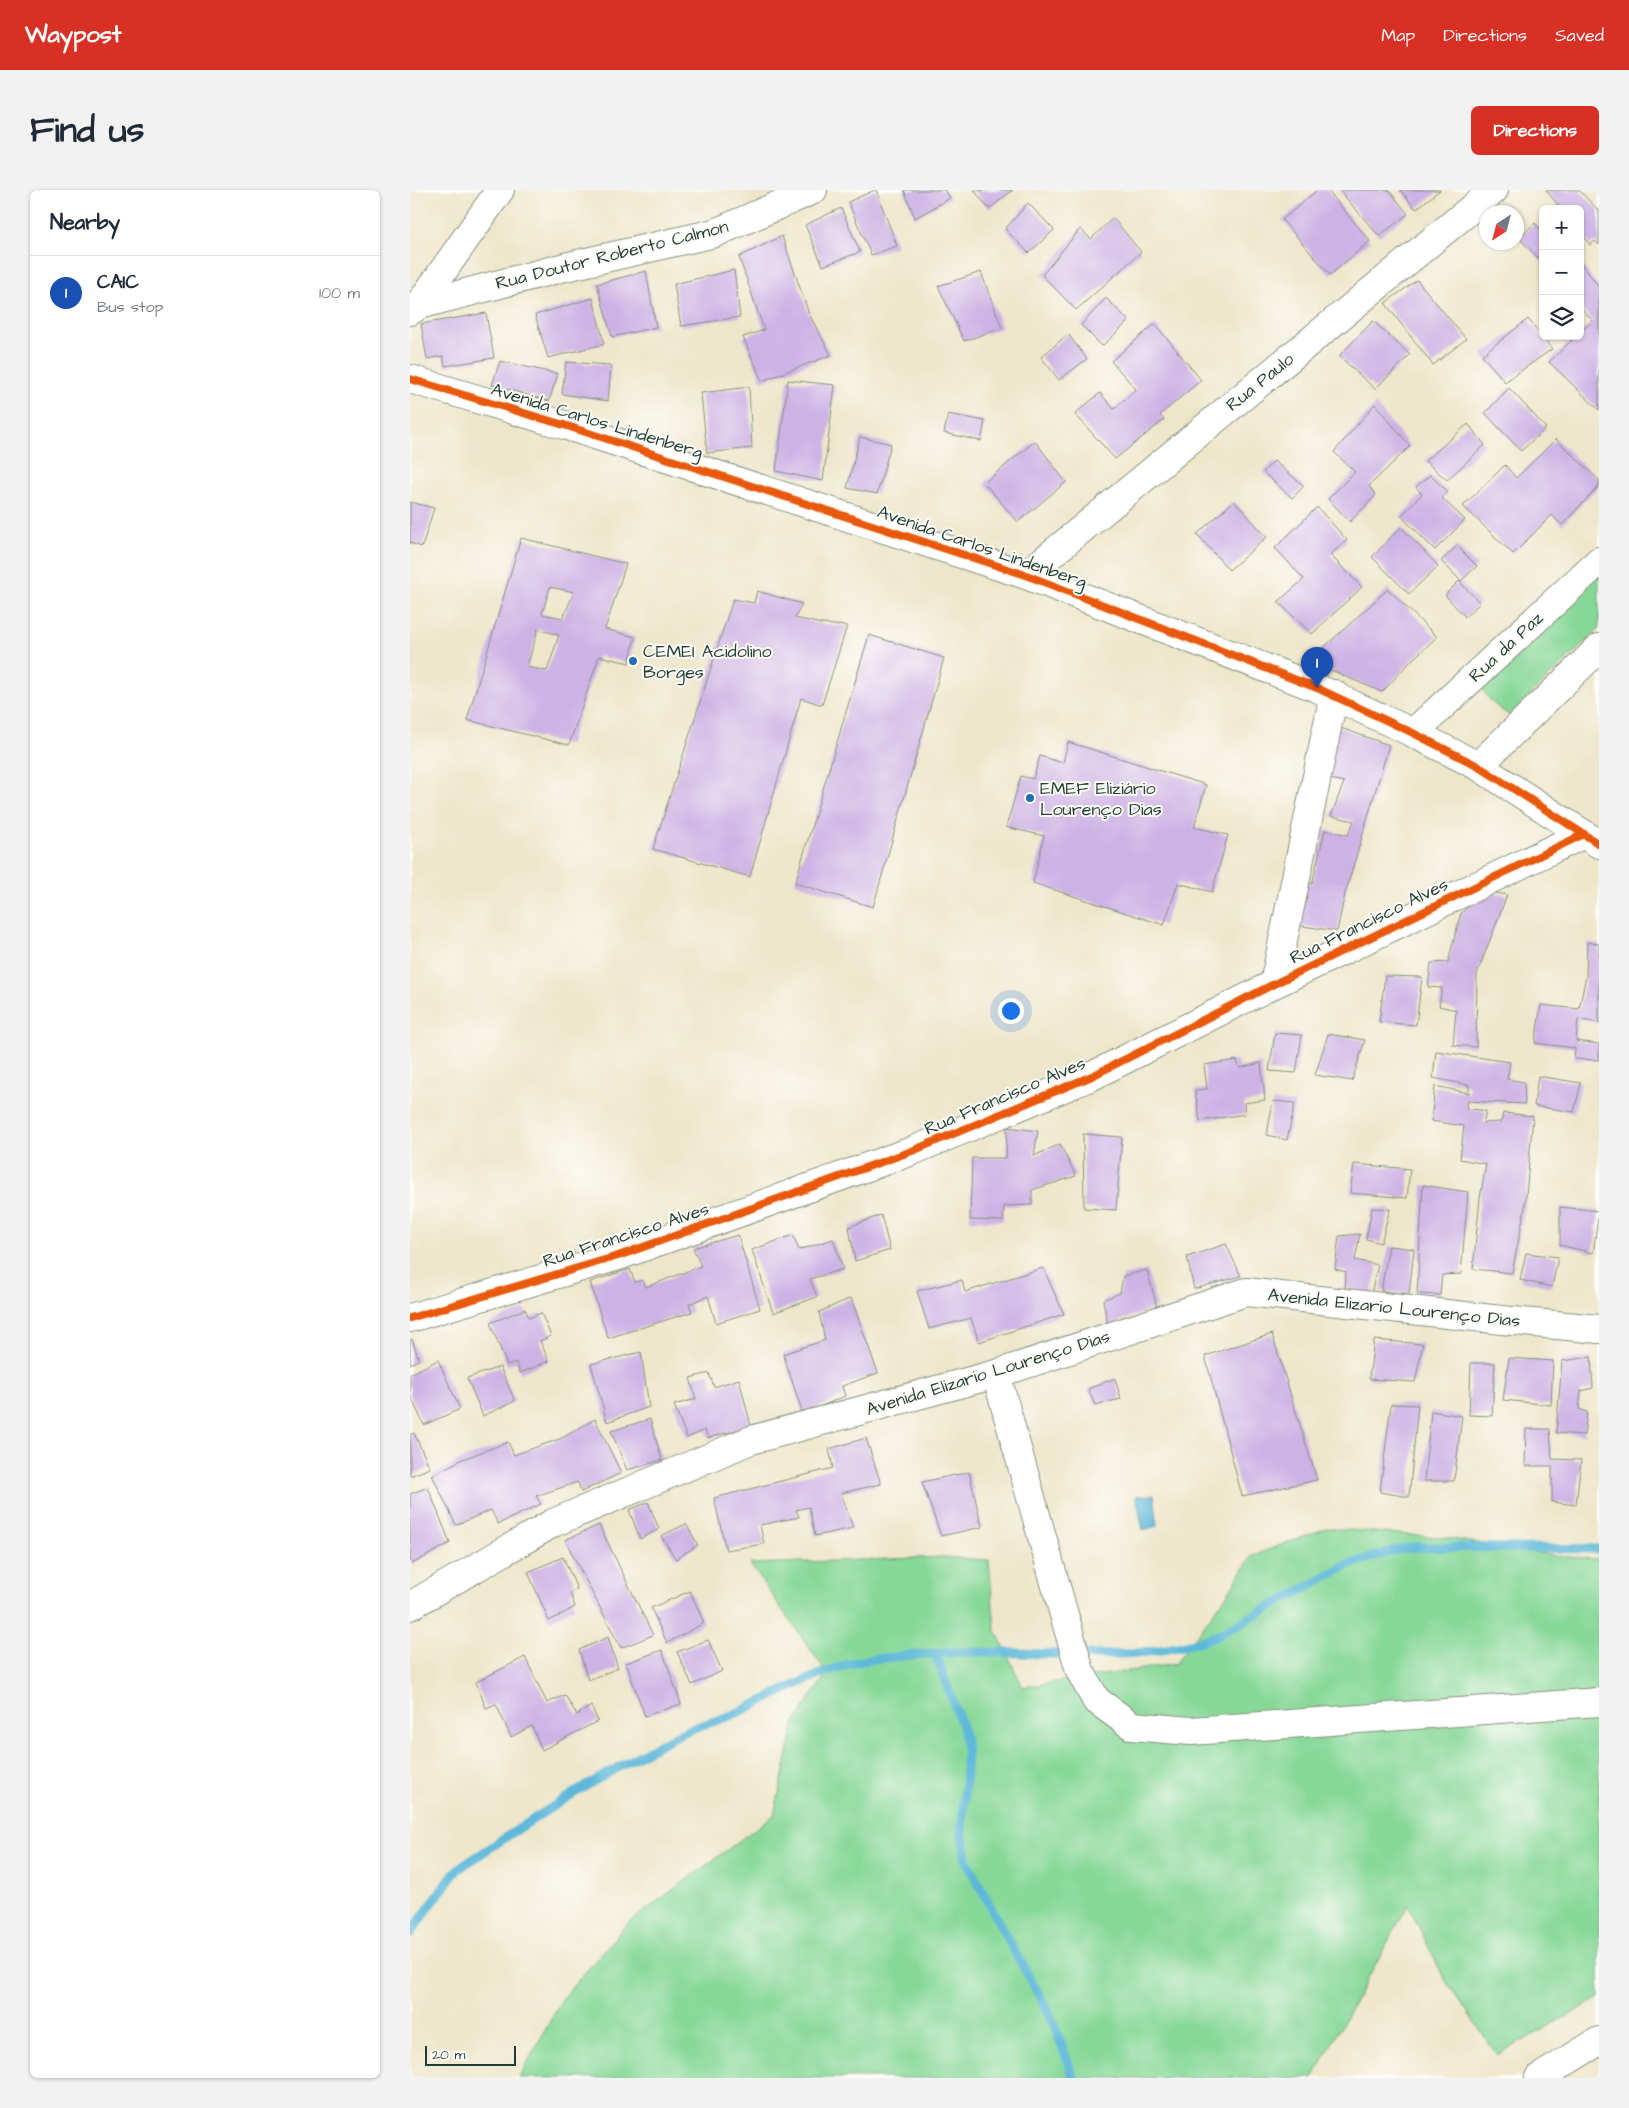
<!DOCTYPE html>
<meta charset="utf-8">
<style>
:root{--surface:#fff;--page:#f2f2f3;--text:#1f2937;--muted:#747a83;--line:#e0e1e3;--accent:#d93025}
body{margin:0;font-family:"Architects Daughter",sans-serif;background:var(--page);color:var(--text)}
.controls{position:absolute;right:15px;top:15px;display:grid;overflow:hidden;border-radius:8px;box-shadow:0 1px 4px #0004}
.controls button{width:45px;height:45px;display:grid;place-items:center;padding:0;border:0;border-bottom:1px solid var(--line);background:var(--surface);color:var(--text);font:25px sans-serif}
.compass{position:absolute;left:1069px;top:15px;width:45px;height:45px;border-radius:50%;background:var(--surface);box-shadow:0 1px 4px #0004;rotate:216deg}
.scale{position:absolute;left:15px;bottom:12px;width:91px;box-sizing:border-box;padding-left:5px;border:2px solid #1f3d34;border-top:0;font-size:14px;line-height:18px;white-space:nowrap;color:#1f3d34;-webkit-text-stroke:4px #fdfcf7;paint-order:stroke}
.you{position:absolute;left:600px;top:820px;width:18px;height:18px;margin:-12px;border:4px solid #fff;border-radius:50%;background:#1a73e8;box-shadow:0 0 0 8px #1a73e833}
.badge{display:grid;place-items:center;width:32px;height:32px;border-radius:50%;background:var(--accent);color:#fff;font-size:16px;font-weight:700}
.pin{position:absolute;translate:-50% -41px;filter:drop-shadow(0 1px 2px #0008)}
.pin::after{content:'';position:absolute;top:26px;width:18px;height:15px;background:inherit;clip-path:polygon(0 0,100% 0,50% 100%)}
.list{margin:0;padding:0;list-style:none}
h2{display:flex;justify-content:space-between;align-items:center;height:65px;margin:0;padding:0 20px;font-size:21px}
h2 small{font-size:16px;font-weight:400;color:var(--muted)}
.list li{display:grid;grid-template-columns:32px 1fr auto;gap:15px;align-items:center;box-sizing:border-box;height:75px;padding:0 20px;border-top:1px solid var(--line)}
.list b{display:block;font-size:19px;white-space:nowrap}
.list p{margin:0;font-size:16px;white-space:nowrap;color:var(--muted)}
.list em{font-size:16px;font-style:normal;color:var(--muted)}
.icon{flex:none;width:28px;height:28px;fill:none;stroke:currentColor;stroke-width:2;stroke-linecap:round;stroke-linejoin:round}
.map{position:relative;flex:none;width:1189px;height:1888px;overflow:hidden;border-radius:8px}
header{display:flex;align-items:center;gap:30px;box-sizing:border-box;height:70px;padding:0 25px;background:var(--accent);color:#fff}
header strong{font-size:24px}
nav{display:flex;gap:28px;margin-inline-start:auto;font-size:18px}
.intro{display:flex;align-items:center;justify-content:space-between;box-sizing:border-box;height:120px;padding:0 30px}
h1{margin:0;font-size:35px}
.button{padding:12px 22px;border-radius:8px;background:var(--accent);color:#fff;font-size:18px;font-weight:700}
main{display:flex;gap:30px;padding:0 30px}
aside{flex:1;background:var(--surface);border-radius:8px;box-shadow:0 1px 4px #0004}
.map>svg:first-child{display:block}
.green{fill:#87d898;stroke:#538a66}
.water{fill:#5bb7d9;stroke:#3d7a86}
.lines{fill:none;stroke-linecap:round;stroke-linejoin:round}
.stream{stroke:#5bb7d9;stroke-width:9}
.building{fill:#cdb2e5;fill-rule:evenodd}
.minor-casing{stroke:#86927f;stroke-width:30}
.minor{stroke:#fff;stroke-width:28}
.cycleway-casing{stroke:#fdfcf7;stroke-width:11}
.cycleway{stroke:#e8590c;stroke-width:8}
.poi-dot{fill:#1f6fb2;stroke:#fdfcf7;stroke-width:2}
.labels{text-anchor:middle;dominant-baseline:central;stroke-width:4;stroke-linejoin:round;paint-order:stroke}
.street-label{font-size:18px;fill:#1f3d34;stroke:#fdfcf7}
.poi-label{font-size:18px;fill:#1f3d34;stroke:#fdfcf7;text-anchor:start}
</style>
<header>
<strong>Waypost</strong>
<nav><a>Map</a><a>Directions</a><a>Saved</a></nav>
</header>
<div class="intro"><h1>Find us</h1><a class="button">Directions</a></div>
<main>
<aside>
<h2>Nearby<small></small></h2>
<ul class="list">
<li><span class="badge" style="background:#1a4fb4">1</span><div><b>CAIC</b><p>Bus stop</p></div><em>100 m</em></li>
</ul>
</aside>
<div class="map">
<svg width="1189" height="1888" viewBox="0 0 1189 1888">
<rect width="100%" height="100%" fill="#fdfcf7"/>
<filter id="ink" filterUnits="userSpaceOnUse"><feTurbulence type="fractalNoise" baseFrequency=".02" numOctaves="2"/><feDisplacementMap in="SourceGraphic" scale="10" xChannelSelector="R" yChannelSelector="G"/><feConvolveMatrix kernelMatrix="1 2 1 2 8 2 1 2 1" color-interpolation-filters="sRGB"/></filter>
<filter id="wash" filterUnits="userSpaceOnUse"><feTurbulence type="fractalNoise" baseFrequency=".0096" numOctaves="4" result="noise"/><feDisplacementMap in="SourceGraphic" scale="20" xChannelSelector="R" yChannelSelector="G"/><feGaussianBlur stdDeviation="1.12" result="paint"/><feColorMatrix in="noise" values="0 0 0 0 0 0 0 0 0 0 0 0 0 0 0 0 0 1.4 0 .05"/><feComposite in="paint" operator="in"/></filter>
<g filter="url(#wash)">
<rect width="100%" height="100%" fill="#eee6ca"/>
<path class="green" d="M 1189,383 L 1189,439 L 1099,525 C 1085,516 1076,509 1070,493 Z
M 916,1338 L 1036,1348 L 1147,1366 L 1189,1369 L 1189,1808 L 1087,1865 L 1034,1788 L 998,1715 L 903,1888 L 109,1888 L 152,1809 L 217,1734 L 364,1625 L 385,1532 L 417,1483 L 340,1374 L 533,1367 L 579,1370 L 585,1439 L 613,1497 L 765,1474 L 816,1406 L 842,1366 Z"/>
<path class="water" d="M 744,1305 L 748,1336 L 733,1340 L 726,1306 Z"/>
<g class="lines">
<path class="stream" d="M 525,1463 L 553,1539 L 557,1563 L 552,1639 L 556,1670 L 592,1739 L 640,1824 L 664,1888
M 0,1744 L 44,1683 L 53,1676 C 124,1628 195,1581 272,1543 C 290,1534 311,1531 329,1522 C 373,1502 417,1475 465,1469 C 498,1465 533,1461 567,1462 C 647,1462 732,1475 808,1445 L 938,1375 L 985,1360 L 1005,1357 L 1189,1359"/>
</g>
<g id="blocks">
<path class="building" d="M 465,0 L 466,0 L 487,56 L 461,65 L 438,12 Z
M 494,0 L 535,0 L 540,8 L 505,28 Z
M 564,0 L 603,0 L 579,19 Z
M 907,0 L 917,0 L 960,51 L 920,85 L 872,30 Z
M 929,0 L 979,0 L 998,24 L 969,46 Z
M 990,0 L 1030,0 L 1006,19 Z
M 1136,0 L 1169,0 L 1189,21 L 1189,55 L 1185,51 L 1180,55 L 1170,42 L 1170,19 L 1151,19 Z
M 618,13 L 644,40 L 619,63 L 595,39 Z
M 431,18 L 450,62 L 413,76 L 395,35 Z
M 703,28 L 731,62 L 666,120 L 632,85 L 670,39 L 681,49 Z
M 1125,33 L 1133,42 L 1133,73 L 1109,48 Z
M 372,46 L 399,124 L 421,165 L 352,191 L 333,147 L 354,140 L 329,67 Z
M 1170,72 L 1189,97 L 1189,220 L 1139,172 L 1166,146 L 1170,146 L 1170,142 L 1183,131 L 1170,117 Z
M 324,80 L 330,127 L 271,136 L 264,94 Z
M 236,81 L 246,137 L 202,147 L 187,94 Z
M 571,82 L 592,138 L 554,151 L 528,96 Z
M 1007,90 L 1056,149 L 1023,175 L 975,113 Z
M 183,108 L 194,154 L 138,168 L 125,125 Z
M 696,108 L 719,131 L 692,156 L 671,135 Z
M 76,123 L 84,168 L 35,176 L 33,166 L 17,169 L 11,134 Z
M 1118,129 L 1142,159 L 1095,192 L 1072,165 Z
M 963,131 L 1000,165 L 965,199 L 929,166 Z
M 745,134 L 791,190 L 750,225 L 754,230 L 705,269 L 665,224 L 690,203 L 704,219 L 726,199 L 701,171 Z
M 658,144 L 677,169 L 649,190 L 631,167 Z
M 90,171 L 148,184 L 139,211 L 82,195 Z
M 156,172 L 201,175 L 198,211 L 152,204 Z
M 378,190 L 425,195 L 413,291 L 366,281 Z
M 339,197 L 342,258 L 297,263 L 291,203 Z
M 1099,198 L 1136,238 L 1111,261 L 1075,223 Z
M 965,214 L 1000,256 L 959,296 L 966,305 L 940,332 L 918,309 L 945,282 L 924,262 Z
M 538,224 L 575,231 L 571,251 L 534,243 Z
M 1058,234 L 1075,255 L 1037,290 L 1015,271 Z
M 450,247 L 481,254 L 467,304 L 437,298 Z
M 1146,249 L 1189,290 L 1189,296 L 1152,335 L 1142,325 L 1103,364 L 1053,316 L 1095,275 L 1106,288 Z
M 625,251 L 656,292 L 608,332 L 574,293 Z
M 864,271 L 894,296 L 882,308 L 853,282 Z
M 1020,285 L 1038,302 L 1032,308 L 1055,330 L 1025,360 L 991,326 L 1012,304 L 1006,297 Z
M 824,311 L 857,347 L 819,380 L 787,344 Z
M 0,312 L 24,318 L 12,357 L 0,353 Z
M 907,317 L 937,350 L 920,365 L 952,397 L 902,444 L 868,412 L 894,389 L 865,358 Z
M 991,337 L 1028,376 L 999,404 L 962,367 Z
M 111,348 L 216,374 L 195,439 L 225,447 L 219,473 L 189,466 L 159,555 L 57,530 ZM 140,397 L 164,402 L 153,428 L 132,424 ZM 128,439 L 149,445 L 137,481 L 117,477 Z
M 1047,356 L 1067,376 L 1051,391 L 1031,371 Z
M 1049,391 L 1070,413 L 1055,427 L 1035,405 Z
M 978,399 L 1027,447 L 1002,470 L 972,502 L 899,471 Z
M 347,401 L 392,414 L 385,428 L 412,434 L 437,436 L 412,515 L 391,508 L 340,687 L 243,659 L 323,409 L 344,413 Z
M 459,445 L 534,468 L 463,717 L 385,693 Z
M 925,536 L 979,555 L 935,704 L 927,741 L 885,735 L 894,693 L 902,694 L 915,640 L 938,645 L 944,631 L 921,626 L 934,592 L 920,589 Z
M 658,552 L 796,595 L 784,637 L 818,645 L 802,702 L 768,693 L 754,735 L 623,693 L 634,646 L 596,637 L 611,586 L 623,589 L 630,566 L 653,573 Z
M 1077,701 L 1097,705 L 1067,784 L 1066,857 L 1043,855 L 1046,820 L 1029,816 L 1032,798 L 1018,797 L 1021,773 L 1038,772 L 1051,723 Z
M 1177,752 L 1189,754 L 1189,833 L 1168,829 L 1166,851 L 1189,854 L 1189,870 L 1164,869 L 1165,858 L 1125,853 L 1131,815 L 1169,819 L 1176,786 Z
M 975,786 L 1012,787 L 1006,835 L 969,832 Z
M 865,843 L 892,845 L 886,883 L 859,881 Z
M 918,844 L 955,850 L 942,891 L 905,885 Z
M 1026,861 L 1100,872 L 1097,889 L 1114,892 L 1115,914 L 1058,911 L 1056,918 L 1076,921 L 1073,933 L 1091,932 L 1093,923 L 1123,926 L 1115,1017 L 1102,1083 L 1063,1079 L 1070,1008 L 1076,974 L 1050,969 L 1054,936 L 1021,931 L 1025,896 L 1059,903 L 1059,895 L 1023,888 Z
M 827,870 L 829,878 L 851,873 L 855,910 L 834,913 L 835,924 L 790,931 L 785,900 L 797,899 L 794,875 Z
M 1128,886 L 1171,893 L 1164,922 L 1124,916 Z
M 863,911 L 885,913 L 877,950 L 857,945 Z
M 597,937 L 628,941 L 624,966 L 650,954 L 666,986 L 622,1000 L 622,1015 L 594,1016 L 593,1031 L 560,1030 L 562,968 L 596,968 Z
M 673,944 L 712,947 L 706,1020 L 674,1018 Z
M 944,974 L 1000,979 L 997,1008 L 940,1003 Z
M 1013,995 L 1058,1002 L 1051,1084 L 1032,1085 L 1030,1105 L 1007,1104 Z
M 1150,1017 L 1189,1021 L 1183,1063 L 1150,1055 Z
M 962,1018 L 980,1019 L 971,1053 L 956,1049 Z
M 471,1025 L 480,1060 L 445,1071 L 439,1037 Z
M 950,1044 L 945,1070 L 968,1075 L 961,1104 L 935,1098 L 936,1082 L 925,1079 L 929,1046 Z
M 328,1045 L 350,1119 L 306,1133 L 298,1106 L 279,1114 L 282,1122 L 198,1148 L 180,1092 L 220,1079 L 225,1092 L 233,1090 L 236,1097 L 291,1076 L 283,1058 Z
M 383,1045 L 389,1060 L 423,1049 L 433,1079 L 400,1089 L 407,1107 L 363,1123 L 342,1060 Z
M 816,1054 L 831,1086 L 784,1099 L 777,1067 Z
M 979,1056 L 1004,1059 L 999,1104 L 971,1101 Z
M 1116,1063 L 1148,1067 L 1142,1097 L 1110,1090 Z
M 633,1078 L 654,1124 L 569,1152 L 561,1128 L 519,1139 L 507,1101 L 552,1090 L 555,1102 Z
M 737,1080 L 747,1117 L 698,1136 L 693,1110 L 710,1103 L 713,1086 Z
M 441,1108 L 468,1183 L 432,1196 L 435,1206 L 393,1224 L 373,1164 L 415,1150 L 409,1122 Z
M 115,1119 L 119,1128 L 131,1123 L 141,1146 L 130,1151 L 139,1171 L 110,1183 L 106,1172 L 97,1175 L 80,1133 Z
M 862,1144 L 907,1290 L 832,1306 L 795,1166 Z
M 2,1149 L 9,1170 L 0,1174 L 0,1150 Z
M 964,1150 L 1013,1154 L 1005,1192 L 959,1189 Z
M 231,1162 L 239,1217 L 197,1232 L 181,1174 Z
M 1181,1167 L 1183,1198 L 1171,1201 L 1169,1219 L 1177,1222 L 1174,1245 L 1146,1243 L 1152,1171 Z
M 1099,1168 L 1143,1171 L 1141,1215 L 1093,1210 Z
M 28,1170 L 50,1219 L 14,1235 L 0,1205 L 0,1184 Z
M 1061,1173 L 1085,1173 L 1082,1226 L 1059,1225 Z
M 90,1177 L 105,1211 L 73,1226 L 57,1188 Z
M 299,1183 L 304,1197 L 329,1189 L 341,1236 L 298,1248 L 295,1240 L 277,1248 L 264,1215 L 286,1209 L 280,1188 Z
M 705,1188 L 711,1209 L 685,1215 L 678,1199 Z
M 981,1214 L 1008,1215 L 999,1307 L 970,1302 Z
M 1021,1221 L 1052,1226 L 1044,1291 L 1014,1291 Z
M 185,1229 L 211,1283 L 171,1302 L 168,1292 L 126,1306 L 131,1314 L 88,1334 L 81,1320 L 46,1335 L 22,1285 L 53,1269 L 98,1252 L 104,1265 L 152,1248 Z
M 240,1229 L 252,1270 L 217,1280 L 201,1241 Z
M 1116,1239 L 1140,1239 L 1142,1269 L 1171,1270 L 1166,1315 L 1142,1312 L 1142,1276 L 1115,1276 Z
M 4,1243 L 20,1278 L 0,1286 L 0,1245 Z
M 456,1248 L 471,1294 L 431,1303 L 443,1338 L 405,1346 L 399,1317 L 386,1320 L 389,1327 L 350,1335 L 354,1354 L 316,1360 L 304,1308 L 423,1278 L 419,1259 Z
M 559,1282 L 572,1337 L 531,1346 L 512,1292 Z
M 18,1297 L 40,1353 L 2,1374 L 0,1369 L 0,1304 Z
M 238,1312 L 249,1339 L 230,1349 L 219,1320 Z
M 276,1334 L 288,1355 L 266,1369 L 251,1346 Z
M 189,1335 L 243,1445 L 211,1458 L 155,1350 Z
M 153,1367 L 167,1399 L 160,1403 L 165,1417 L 139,1431 L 118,1382 Z
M 280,1401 L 294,1433 L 257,1453 L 241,1418 Z
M 198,1447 L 208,1478 L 178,1490 L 169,1460 Z
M 298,1450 L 312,1481 L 282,1495 L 267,1462 Z
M 252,1460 L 271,1514 L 235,1526 L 216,1473 Z
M 115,1467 L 137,1513 L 155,1505 L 167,1525 L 181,1516 L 188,1531 L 132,1560 L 122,1536 L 101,1547 L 86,1514 L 76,1518 L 66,1492 Z"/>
</g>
</g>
<g filter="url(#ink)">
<use href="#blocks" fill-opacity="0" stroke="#86927f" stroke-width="1"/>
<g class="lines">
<defs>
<path id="minor" d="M 9,115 L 90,0
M 0,121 L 9,115 L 155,77 L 305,43 L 403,0
M 0,189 L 154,235 L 616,385 L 907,498 L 1003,543 L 1068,576 L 1189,654
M 616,385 L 1084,0
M 1003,543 L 1189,371
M 1068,576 L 1189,458
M 864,794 L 924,504
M 0,1128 L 208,1066 L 502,961 L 682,886 L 864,794 L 1174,644
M 586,1184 L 670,1481 L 686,1510 L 722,1536 L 781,1541 L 1189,1512
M 0,1416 L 143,1333 L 341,1250 L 586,1184 L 836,1102 L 1092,1130 L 1189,1139
M 1129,1888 L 1189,1851"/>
</defs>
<use href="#minor" class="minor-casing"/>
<use href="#minor" class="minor"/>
<defs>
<path id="cycleway" d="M 0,189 L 154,235 L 616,385 L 907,498 L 1003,543 L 1068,576 L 1189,654
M 0,1128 L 208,1066 L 502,961 L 682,886 L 864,794 L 1174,644"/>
</defs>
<use href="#cycleway" class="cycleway-casing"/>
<use href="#cycleway" class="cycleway"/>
</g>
</g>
<g class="poi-dot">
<circle cx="223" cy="471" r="5"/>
<circle cx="620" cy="608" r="5"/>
</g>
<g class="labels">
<g class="street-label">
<text transform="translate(202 65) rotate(-14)">Rua Doutor Roberto Calmon</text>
<text transform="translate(850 192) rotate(-39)">Rua Paulo</text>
<text transform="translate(187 231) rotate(17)">Avenida Carlos Lindenberg</text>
<text transform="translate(572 357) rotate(19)">Avenida Carlos Lindenberg</text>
<text transform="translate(1096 457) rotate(-43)">Rua da Paz</text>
<text transform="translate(959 731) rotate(-26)">Rua Francisco Alves</text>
<text transform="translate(595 906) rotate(-23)">Rua Francisco Alves</text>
<text transform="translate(216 1045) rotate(-18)">Rua Francisco Alves</text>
<text transform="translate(984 1118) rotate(6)">Avenida Elizario Lourenço Dias</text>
<text transform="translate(578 1183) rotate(-17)">Avenida Elizario Lourenço Dias</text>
</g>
<g class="poi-label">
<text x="233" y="461">CEMEI Acidolino<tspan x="233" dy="21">Borges</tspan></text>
<text x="630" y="598">EMEF Eliziário<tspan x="630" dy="21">Lourenço Dias</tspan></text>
</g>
</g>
</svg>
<div class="controls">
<button>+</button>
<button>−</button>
<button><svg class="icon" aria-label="layers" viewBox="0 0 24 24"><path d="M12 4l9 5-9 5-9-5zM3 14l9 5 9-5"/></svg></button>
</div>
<svg class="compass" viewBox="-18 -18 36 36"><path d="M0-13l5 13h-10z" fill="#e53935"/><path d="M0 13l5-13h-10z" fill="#747a83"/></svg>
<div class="scale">20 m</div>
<div class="you"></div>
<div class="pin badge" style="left:907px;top:498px;background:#1a4fb4">1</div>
</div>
</main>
